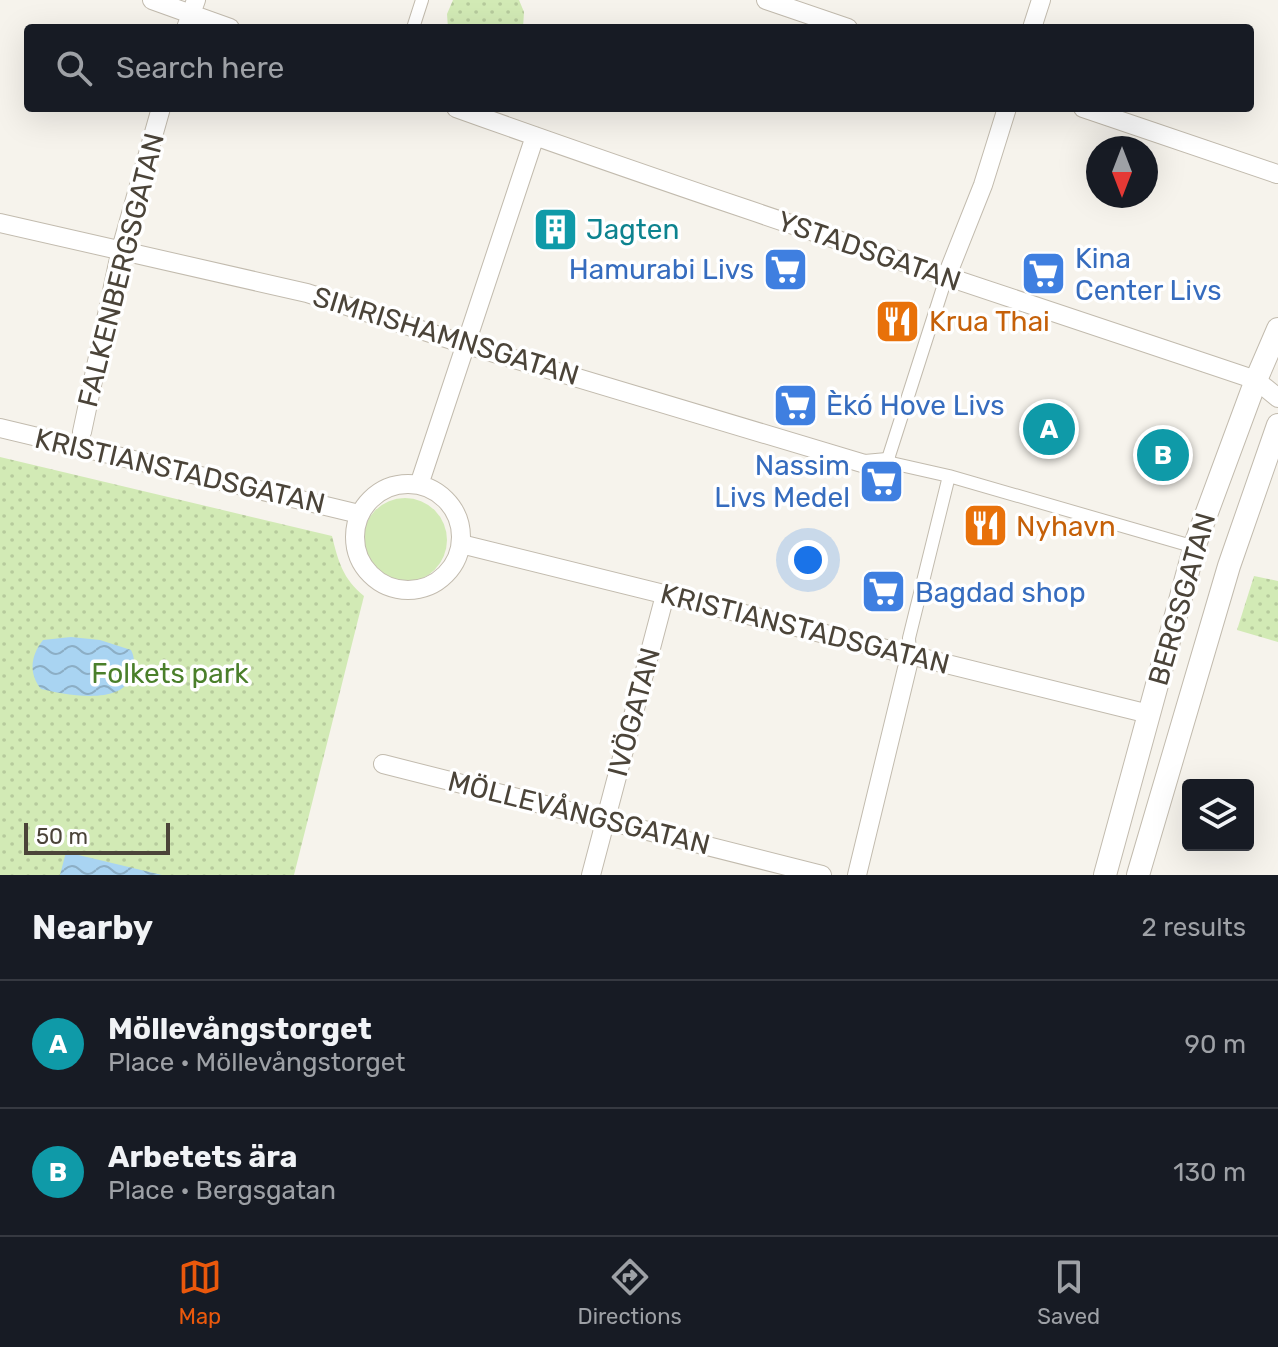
<!DOCTYPE html>
<meta charset="utf-8">
<style>
:root{--surface:#171b24;--page:#242831;--text:#f1f3f6;--muted:#9ea1a6;--line:#363941;--accent:#ea580c}
body{margin:0;font-family:Rubik,sans-serif;background:var(--page);color:var(--text)}
.controls{position:absolute;right:24px;bottom:24px;display:grid;overflow:hidden;border-radius:8px;box-shadow:0 8px 32px #0002}
.controls button{width:72px;height:72px;display:grid;place-items:center;padding:0;border:0;border-bottom:2px solid var(--line);background:var(--surface);color:var(--text);font:40px sans-serif}
.compass{position:absolute;left:1086px;top:136px;width:72px;height:72px;border-radius:50%;background:var(--surface);box-shadow:0 8px 32px #0002;rotate:180deg}
.scale{position:absolute;left:24px;bottom:20px;width:146px;box-sizing:border-box;padding-left:8px;border:4px solid #4b4439;border-top:0;font-size:22px;line-height:28px;white-space:nowrap;color:#4b4439;-webkit-text-stroke:6px #fff;paint-order:stroke}
.you{position:absolute;left:808px;top:560px;width:28px;height:28px;margin:-20px;border:6px solid #fff;border-radius:50%;background:#1a73e8;box-shadow:0 0 0 12px #1a73e833}
.badge{display:grid;place-items:center;width:52px;height:52px;border-radius:50%;background:var(--accent);color:#fff;font-size:26px;font-weight:700}
.pin{position:absolute;translate:-50% -50%;border:4px solid #fff;box-shadow:0 2px 8px #0006}
.list{margin:0;padding:0;list-style:none}
h2{display:flex;justify-content:space-between;align-items:center;height:104px;margin:0;padding:0 32px;font-size:34px}
h2 small{font-size:26px;font-weight:400;color:var(--muted)}
.list li{display:grid;grid-template-columns:52px 1fr auto;gap:24px;align-items:center;box-sizing:border-box;height:128px;padding:0 32px;border-top:2px solid var(--line)}
.list b{display:block;font-size:30px;white-space:nowrap}
.list p{margin:0;font-size:26px;white-space:nowrap;color:var(--muted)}
.list em{font-size:26px;font-style:normal;color:var(--muted)}
.icon{flex:none;width:44px;height:44px;fill:none;stroke:currentColor;stroke-width:2;stroke-linecap:round;stroke-linejoin:round}
.map{position:relative;flex:none;width:1278px;height:875px;overflow:hidden}
.search{position:absolute;background:var(--surface);box-shadow:0 8px 32px #0002;left:24px;right:24px;top:24px;height:88px;display:flex;align-items:center;gap:20px;box-sizing:border-box;padding:0 28px;border-radius:8px;color:var(--muted);font-size:30px}
.sheet{height:360px;background:var(--surface)}
nav{display:flex;justify-content:space-around;align-items:center;box-sizing:border-box;height:112px;border-top:2px solid var(--line);background:var(--surface);font-size:22px;color:var(--muted)}
nav a{display:grid;justify-items:center;gap:4px}
nav .on{color:var(--accent)}
.map>svg:first-child{display:block}
.green{fill:#d2eab5}
.park{fill:url(#park-dots)}
.water{fill:url(#water-waves)}
.lines{fill:none;stroke-linecap:round;stroke-linejoin:round}
.pedestrian-casing{stroke:#c2bbae;stroke-width:14}
.minor-casing{stroke:#c2bbae;stroke-width:20}
.tertiary-casing{stroke:#c2bbae;stroke-width:24}
.pedestrian{stroke:#fff;stroke-width:12}
.minor{stroke:#fff;stroke-width:18}
.tertiary{stroke:#fff;stroke-width:22}
.labels{text-anchor:middle;dominant-baseline:central;stroke-width:7;stroke-linejoin:round;paint-order:stroke}
.culture-label{font-size:28px;fill:#0d838f;stroke:#fff;text-anchor:start}
.street-label{font-size:28px;fill:#4b4439;stroke:#fff}
.shop-label{font-size:28px;fill:#366cbe;stroke:#fff;text-anchor:start}
.food-label{font-size:28px;fill:#c56008;stroke:#fff;text-anchor:start}
.park-label{font-size:28px;fill:#4a7f2a;stroke:#fff}
</style>
<div class="map">
<svg width="1278" height="875" viewBox="0 0 1278 875">
<defs>
<pattern id="park-dots" width="8" height="8" patternUnits="userSpaceOnUse" patternTransform="scale(2)"><rect width="8" height="8" fill="#d2eab5"/><path d="M2 2h.1M6 6h.1" fill="none" stroke="#b6ca9c" stroke-width="1.8" stroke-linecap="round"/></pattern>
<pattern id="water-waves" width="16" height="10" patternUnits="userSpaceOnUse" patternTransform="scale(2)"><rect width="16" height="10" fill="#a9d4f2"/><path d="M0 5q4-4 8 0t8 0" fill="none" stroke="#8caec5"/></pattern>
</defs>
<rect width="100%" height="100%" fill="#f6f3ec"/>
<path class="green" d="M363 540a42 42 0 1 1 84 0a42 42 0 1 1-84 0Z"/>
<path class="park" d="M 453,0 L 519,0 L 524,12 L 523,28 L 448,28 L 447,14 Z
M 0,457 L 332,536 C 338,561 343,579 364,596 L 294,875 L 0,875 Z
M 1254,576 L 1278,581 L 1278,642 L 1237,630 Z"/>
<path class="water" d="M 71,637 L 100,640 L 131,650 C 136,659 133,665 131,675 C 124,706 65,695 41,689 C 28,673 31,655 43,640 Z
M 66,852 L 162,875 L 60,875 Z"/>
<g class="lines">
<defs>
<path id="pedestrian" d="M 413,28 L 422,0
M 946,278 L 887,462 L 949,476 L 1195,547
M 910,656 L 909,638 L 949,476"/>
<path id="minor" d="M 152,0 L 230,28
M 766,0 L 848,28
M 186,28 L 196,0
M 1032,28 L 1041,0
M 456,108 C 721,203 989,290 1256,380 L 1278,398
M 1083,108 L 1277,174
M 0,223 L 307,293 L 464,344 L 865,464 L 887,462
M 946,278 L 983,185 L 1007,108
M 0,428 L 359,514
M 82,432 L 121,249 L 161,108
M355 537a53 53 0 1 1 106 0a53 53 0 1 1-106 0Z
M 419,485 L 535,136
M 461,544 L 1149,714
M 383,764 L 822,875
M 591,875 L 665,595
M 857,875 L 910,656"/>
<path id="tertiary" d="M 1105,875 L 1196,542 L 1256,380 L 1278,329
M 1138,875 L 1229,566 L 1278,425"/>
</defs>
<use href="#pedestrian" class="pedestrian-casing"/>
<use href="#minor" class="minor-casing"/>
<use href="#tertiary" class="tertiary-casing"/>
<use href="#pedestrian" class="pedestrian"/>
<use href="#minor" class="minor"/>
<use href="#tertiary" class="tertiary"/>
</g>
<defs>
<symbol id="building-square" viewBox="-11 -11 22 22"><rect x="-9" y="-9" width="18" height="18" rx="4" fill="#0f9aa8" stroke="#fff"/><path d="M-4-6H4V6H1V3H-1V6H-4ZM-2.5-4.3h1.7v1.8h-1.7ZM.8-4.3h1.7v1.8H.8ZM-2.5-1h1.7V.8h-1.7ZM.8-1h1.7V.8H.8Z" fill="#fff"/></symbol>
<symbol id="supermarket-square" viewBox="-11 -11 22 22"><rect x="-9" y="-9" width="18" height="18" rx="4" fill="#3f7fe0" stroke="#fff"/><path d="M-6-5.5h2.5l.6 2H6L4.5 2H-2.5L-4.4-4H-6ZM-1.5 3.2a1.3 1.3 0 1 0 .1 0ZM3 3.2a1.3 1.3 0 1 0 .1 0Z" fill="#fff"/></symbol>
<symbol id="restaurant-square" viewBox="-11 -11 22 22"><rect x="-9" y="-9" width="18" height="18" rx="4" fill="#e8710a" stroke="#fff"/><path d="M-5-6h1v4h1v-4h1v4h1v-4h1v5L-1.5 .5V6h-2V.5L-5-1ZM5-6V6H3V1.5H1.5Q1.5-4 5-6Z" fill="#fff"/></symbol>
</defs>
<g fill-rule="evenodd">
<use href="#building-square" x="530" y="204" width="51" height="51"/>
<use href="#supermarket-square" x="760" y="244" width="51" height="51"/>
<use href="#supermarket-square" x="1018" y="248" width="51" height="51"/>
<use href="#restaurant-square" x="872" y="296" width="51" height="51"/>
<use href="#supermarket-square" x="770" y="380" width="51" height="51"/>
<use href="#supermarket-square" x="856" y="456" width="51" height="51"/>
<use href="#restaurant-square" x="960" y="500" width="51" height="51"/>
<use href="#supermarket-square" x="858" y="566" width="51" height="51"/>
</g>
<g class="labels">
<g class="culture-label">
<text x="586" y="229">Jagten</text>
</g>
<g class="street-label">
<text transform="translate(869 251) rotate(19)">YSTADSGATAN</text>
<text transform="translate(121 270) rotate(-76)">FALKENBERGSGATAN</text>
<text transform="translate(446 336) rotate(17)">SIMRISHAMNSGATAN</text>
<text transform="translate(180 471) rotate(13)">KRISTIANSTADSGATAN</text>
<text transform="translate(1182 599) rotate(-74)">BERGSGATAN</text>
<text transform="translate(805 629) rotate(14)">KRISTIANSTADSGATAN</text>
<text transform="translate(634 712) rotate(-75)">IVÖGATAN</text>
<text transform="translate(579 813) rotate(14)">MÖLLEVÅNGSGATAN</text>
</g>
<g class="shop-label">
<text x="1075" y="258">Kina<tspan x="1075" dy="32">Center Livs</tspan></text>
<text x="754" y="269" text-anchor="end">Hamurabi Livs</text>
<text x="826" y="405">Èkó Hove Livs</text>
<text x="850" y="465" text-anchor="end">Nassim<tspan x="850" dy="32">Livs Medel</tspan></text>
<text x="915" y="592">Bagdad shop</text>
</g>
<g class="food-label">
<text x="929" y="321">Krua Thai</text>
<text x="1016" y="526">Nyhavn</text>
</g>
<g class="park-label">
<text x="170" y="673">Folkets park</text>
</g>
</g>
</svg>
<div class="controls">
<button><svg class="icon" aria-label="layers" viewBox="0 0 24 24"><path d="M12 4l9 5-9 5-9-5zM3 14l9 5 9-5"/></svg></button>
</div>
<svg class="compass" viewBox="-18 -18 36 36"><path d="M0-13l5 13h-10z" fill="#e53935"/><path d="M0 13l5-13h-10z" fill="#9ea1a6"/></svg>
<div class="scale">50 m</div>
<div class="you"></div>
<div class="pin badge" style="left:1049px;top:429px;background:#0f9aa8">A</div>
<div class="pin badge" style="left:1163px;top:455px;background:#0f9aa8">B</div>
<div class="search"><svg class="icon" aria-label="search" viewBox="0 0 24 24"><circle cx="10" cy="10" r="6"/><path d="M15 15l6 6"/></svg>Search here</div>
</div>
<section class="sheet">
<h2>Nearby<small>2 results</small></h2>
<ul class="list">
<li><span class="badge" style="background:#0f9aa8">A</span><div><b>Möllevångstorget</b><p>Place · Möllevångstorget</p></div><em>90 m</em></li>
<li><span class="badge" style="background:#0f9aa8">B</span><div><b>Arbetets ära</b><p>Place · Bergsgatan</p></div><em>130 m</em></li>
</ul>
</section>
<nav>
<a class="on"><svg class="icon" aria-label="map" viewBox="0 0 24 24"><path d="M3 6l6-2 6 2 6-2v14l-6 2-6-2-6 2zM9 4v14M15 6v14"/></svg>Map</a>
<a><svg class="icon" aria-label="directions" viewBox="0 0 24 24"><path d="M12 3l9 9-9 9-9-9zM9 14v-3h6M13 9l2 2-2 2"/></svg>Directions</a>
<a><svg class="icon" aria-label="saved" viewBox="0 0 24 24"><path d="M7 4h10v16l-5-4-5 4z"/></svg>Saved</a>
</nav>
